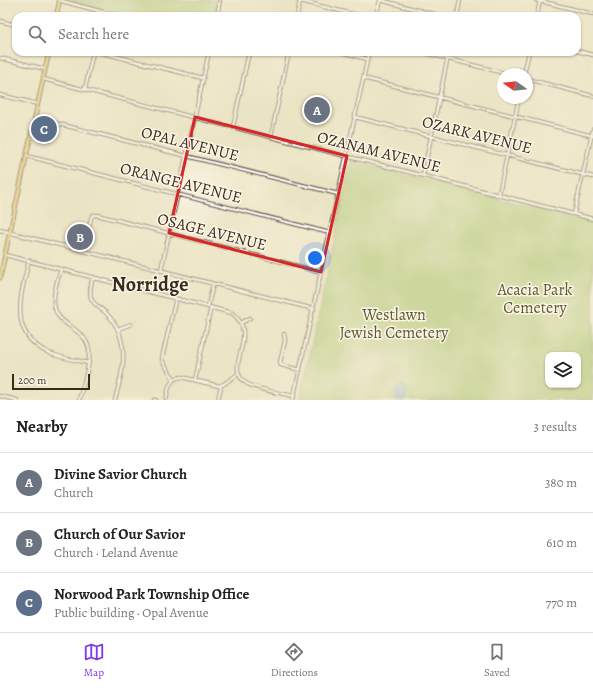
<!DOCTYPE html>
<meta charset="utf-8">
<style>
:root{--surface:#fff;--page:#f6f6f6;--text:#222;--muted:#767676;--line:#e0e0e0;--accent:#7c3aed}
body{margin:0;font-family:Alegreya,serif;background:var(--page);color:var(--text)}
.controls{position:absolute;right:12px;bottom:12px;display:grid;overflow:hidden;border-radius:8px;box-shadow:0 1px 3px #0004}
.controls button{width:36px;height:36px;display:grid;place-items:center;padding:0;border:0;border-bottom:1px solid var(--line);background:var(--surface);color:var(--text);font:20px sans-serif}
.compass{position:absolute;left:497px;top:68px;width:36px;height:36px;border-radius:50%;background:var(--surface);box-shadow:0 1px 3px #0004;rotate:284deg}
.scale{position:absolute;left:12px;bottom:10px;width:78px;box-sizing:border-box;padding-left:4px;border:2px solid #3b2a1e;border-top:0;font-size:11px;line-height:14px;white-space:nowrap;color:#3b2a1e;-webkit-text-stroke:3px #fcf5e5;paint-order:stroke}
.you{position:absolute;left:315px;top:258px;width:14px;height:14px;margin:-10px;border:3px solid #fff;border-radius:50%;background:#1a73e8;box-shadow:0 0 0 6px #1a73e833}
.badge{display:grid;place-items:center;width:26px;height:26px;border-radius:50%;background:var(--accent);color:#fff;font-size:13px;font-weight:700}
.pin{position:absolute;translate:-50% -50%;border:2px solid #fff;box-shadow:0 1px 4px #0006}
.list{margin:0;padding:0;list-style:none}
h2{display:flex;justify-content:space-between;align-items:center;height:52px;margin:0;padding:0 16px;font-size:17px}
h2 small{font-size:13px;font-weight:400;color:var(--muted)}
.list li{display:grid;grid-template-columns:26px 1fr auto;gap:12px;align-items:center;box-sizing:border-box;height:60px;padding:0 16px;border-top:1px solid var(--line)}
.list b{display:block;font-size:15px;white-space:nowrap}
.list p{margin:0;font-size:13px;white-space:nowrap;color:var(--muted)}
.list em{font-size:13px;font-style:normal;color:var(--muted)}
.icon{flex:none;width:22px;height:22px;fill:none;stroke:currentColor;stroke-width:2;stroke-linecap:round;stroke-linejoin:round}
.map{position:relative;flex:none;width:593px;height:400px;overflow:hidden}
.search{position:absolute;background:var(--surface);box-shadow:0 1px 3px #0004;left:12px;right:12px;top:12px;height:44px;display:flex;align-items:center;gap:10px;box-sizing:border-box;padding:0 14px;border-radius:12px;color:var(--muted);font-size:15px}
.sheet{height:232px;background:var(--surface)}
nav{display:flex;justify-content:space-around;align-items:center;box-sizing:border-box;height:56px;border-top:1px solid var(--line);background:var(--surface);font-size:11px;color:var(--muted)}
nav a{display:grid;justify-items:center;gap:2px}
nav .on{color:var(--accent)}
.map>svg:first-child{display:block}
.green{fill:#a9c66e;stroke:#727846;fill-rule:evenodd}
.water{fill:#7cafe9;stroke:#5c6c84}
.lines{fill:none;stroke-linecap:round;stroke-linejoin:round}
.minor-casing{stroke:#554637;stroke-width:4.5}
.major-casing{stroke:#554637;stroke-width:5}
.minor{stroke:#fff;stroke-width:2.5}
.major{stroke:#edc569;stroke-width:3}
.marked{fill:none;stroke:#d62828;stroke-width:3;stroke-linejoin:round}
.labels{text-anchor:middle;dominant-baseline:central;stroke-width:3;stroke-linejoin:round;paint-order:stroke}
.street-label{font-size:16px;fill:#3b2a1e;stroke:#fcf5e5}
.park-label{font-size:16px;fill:#5c5936;stroke:#fcf5e5}
.district-label{font-size:20px;font-weight:bold;fill:#3b2a1e;stroke:#fcf5e5}
</style>
<div class="map">
<svg width="593" height="400" viewBox="0 0 593 400">
<rect width="100%" height="100%" fill="#fcf5e5"/>
<filter id="ink" filterUnits="userSpaceOnUse"><feTurbulence type="fractalNoise" baseFrequency=".025" numOctaves="2"/><feDisplacementMap in="SourceGraphic" scale="8" xChannelSelector="R" yChannelSelector="G"/><feConvolveMatrix kernelMatrix="1 2 1 2 8 2 1 2 1" color-interpolation-filters="sRGB"/></filter>
<filter id="wash" filterUnits="userSpaceOnUse"><feTurbulence type="fractalNoise" baseFrequency=".012" numOctaves="4" result="noise"/><feDisplacementMap in="SourceGraphic" scale="16" xChannelSelector="R" yChannelSelector="G"/><feGaussianBlur stdDeviation="0.9" result="paint"/><feColorMatrix in="noise" values="0 0 0 0 0 0 0 0 0 0 0 0 0 0 0 0 0 1.4 0 .05"/><feComposite in="paint" operator="in"/></filter>
<g filter="url(#wash)">
<rect width="100%" height="100%" fill="#ebe4c4"/>
<path class="green" d="M 64,0 L 218,0 L 215,16 L 125,16 Z
M 351,161 L 593,223 L 593,400 L 300,400 ZM 548,355 L 578,355 L 578,385 L 548,385 Z"/>
<path class="water" d="M 400,386 L 404,386 L 407,388 L 405,400 L 397,400 L 396,392 Z"/>
</g>
<g filter="url(#ink)">
<g class="lines">
<defs>
<path id="minor" d="M 58,0 L 118,16
M 297,0 L 360,16
M 380,0 L 441,16
M 536,0 L 593,14
M 101,16 L 102,12
M 217,16 L 220,0
M 297,16 L 300,0
M 376,16 L 380,0
M 457,16 L 460,0
M 537,16 L 540,0
M 0,21 L 16,25
M 577,51 L 593,55
M 98,52 L 203,78
M 341,52 L 367,59
M 421,52 L 508,74
M 0,58 L 45,69
M 524,74 L 529,52
M 363,78 L 593,136
M 43,79 L 593,219
M 527,79 L 593,96
M 85,89 L 93,52
M 0,95 L 38,104
M 355,117 L 593,177
M 35,118 L 338,194
M 233,127 L 249,52
M 271,136 L 289,52
M 27,156 L 330,233
M 423,175 L 449,52
M 499,194 L 519,98
M 574,214 L 593,129
M 0,230 L 314,309
M 84,251 L 91,218 L 93,215 L 97,215 L 321,272
M 5,255 L 232,313 C 261,335 222,367 246,383 C 256,390 282,393 294,396
M 29,260 C 21,295 7,334 49,353 C 61,358 75,360 88,363
M 61,269 C 58,279 53,291 54,302 C 55,328 84,325 89,349 C 91,363 83,386 79,400
M 161,270 L 209,52
M 93,277 C 91,284 89,291 91,298 C 93,305 101,308 106,313 C 113,320 119,329 121,339 C 127,360 120,380 115,400
M 208,306 L 213,284
M 241,323 L 250,318
M 118,329 L 131,324
M 284,334 L 285,341 L 280,362 L 281,365 L 300,370
M 174,379 L 163,362 L 162,358 L 176,298
M 174,379 L 181,377 L 219,386 L 224,384 L 238,374
M 195,380 L 211,307
M 0,396 L 17,400
M 154,400 L 156,400
M 166,400 L 169,386 L 174,379
M 218,400 L 221,386
M 293,400 L 369,52"/>
<path id="major" d="M 56,16 L 60,0
M 0,278 L 49,52"/>
</defs>
<use href="#minor" class="minor-casing"/>
<use href="#major" class="major-casing"/>
<use href="#minor" class="minor"/>
<use href="#major" class="major"/>
</g>
</g>
<path d="M0 0H593V400H0ZM 195,117 L 347,156 L 321,272 L 169,233 Z" fill="#ebe4c4" fill-opacity=".55" fill-rule="evenodd"/>
<path class="marked" d="M 195,117 L 347,156 L 321,272 L 169,233 Z"/>
<g class="labels">
<g class="street-label">
<text transform="translate(477 135) rotate(14)">OZARK AVENUE</text>
<text transform="translate(190 144) rotate(14)">OPAL AVENUE</text>
<text transform="translate(379 152) rotate(14)">OZANAM AVENUE</text>
<text transform="translate(181 183) rotate(14)">ORANGE AVENUE</text>
<text transform="translate(212 232) rotate(14)">OSAGE AVENUE</text>
</g>
<g class="park-label">
<text x="535" y="290">Acacia Park<tspan x="535" dy="18">Cemetery</tspan></text>
<text x="394" y="315">Westlawn<tspan x="394" dy="18">Jewish Cemetery</tspan></text>
</g>
<g class="district-label">
<text x="150" y="284">Norridge</text>
</g>
</g>
</svg>
<div class="controls">
<button><svg class="icon" aria-label="layers" viewBox="0 0 24 24"><path d="M12 4l9 5-9 5-9-5zM3 14l9 5 9-5"/></svg></button>
</div>
<svg class="compass" viewBox="-18 -18 36 36"><path d="M0-13l5 13h-10z" fill="#e53935"/><path d="M0 13l5-13h-10z" fill="#767676"/></svg>
<div class="scale">200 m</div>
<div class="you"></div>
<div class="pin badge" style="left:317px;top:110px;background:#6b7280">A</div>
<div class="pin badge" style="left:80px;top:237px;background:#6b7280">B</div>
<div class="pin badge" style="left:44px;top:129px;background:#5c6f8a">C</div>
<div class="search"><svg class="icon" aria-label="search" viewBox="0 0 24 24"><circle cx="10" cy="10" r="6"/><path d="M15 15l6 6"/></svg>Search here</div>
</div>
<section class="sheet">
<h2>Nearby<small>3 results</small></h2>
<ul class="list">
<li><span class="badge" style="background:#6b7280">A</span><div><b>Divine Savior Church</b><p>Church</p></div><em>380 m</em></li>
<li><span class="badge" style="background:#6b7280">B</span><div><b>Church of Our Savior</b><p>Church · Leland Avenue</p></div><em>610 m</em></li>
<li><span class="badge" style="background:#5c6f8a">C</span><div><b>Norwood Park Township Office</b><p>Public building · Opal Avenue</p></div><em>770 m</em></li>
</ul>
</section>
<nav>
<a class="on"><svg class="icon" aria-label="map" viewBox="0 0 24 24"><path d="M3 6l6-2 6 2 6-2v14l-6 2-6-2-6 2zM9 4v14M15 6v14"/></svg>Map</a>
<a><svg class="icon" aria-label="directions" viewBox="0 0 24 24"><path d="M12 3l9 9-9 9-9-9zM9 14v-3h6M13 9l2 2-2 2"/></svg>Directions</a>
<a><svg class="icon" aria-label="saved" viewBox="0 0 24 24"><path d="M7 4h10v16l-5-4-5 4z"/></svg>Saved</a>
</nav>
